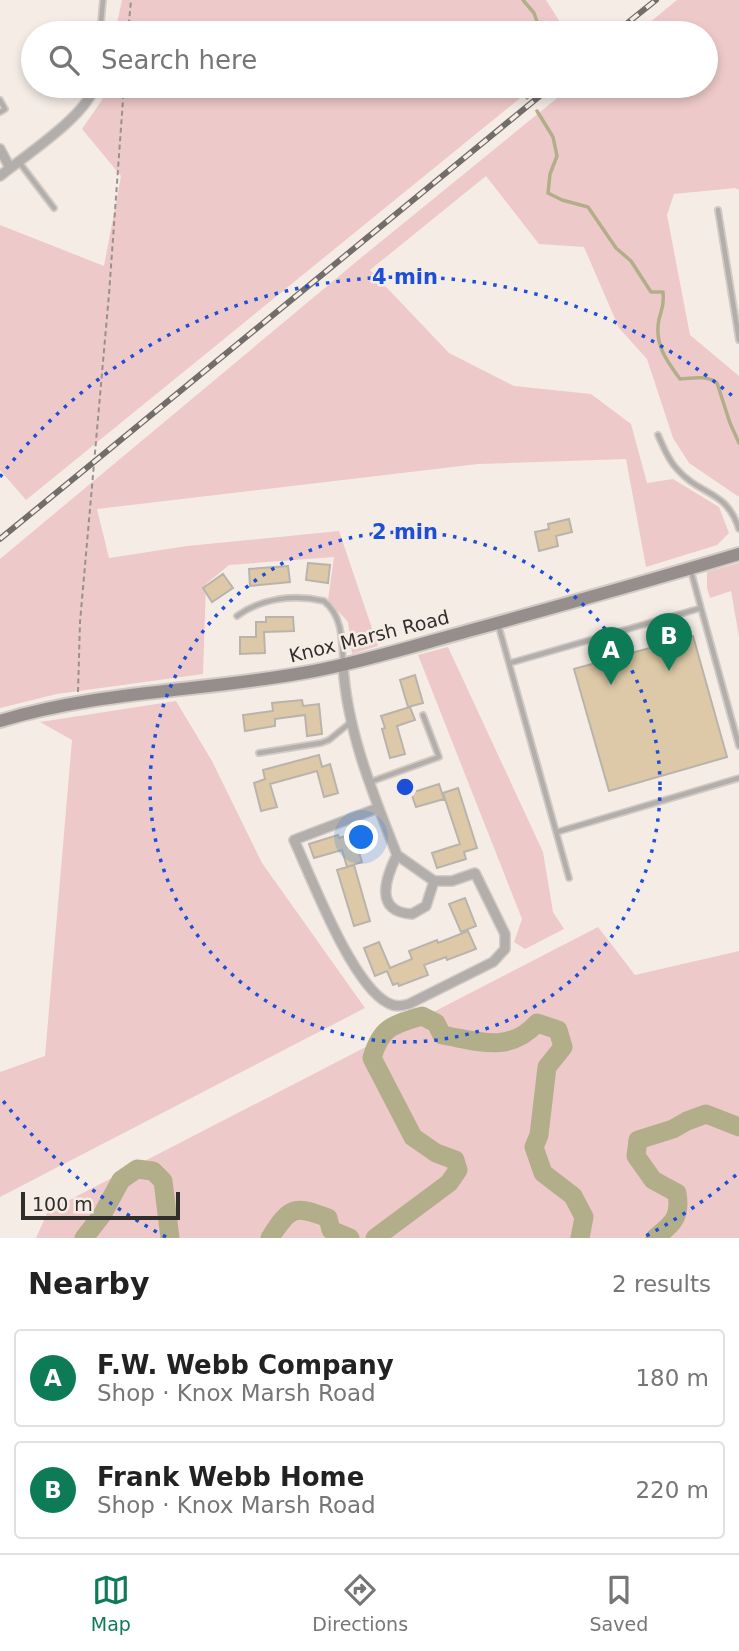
<!DOCTYPE html>
<meta charset="utf-8">
<style>
:root{--surface:#fff;--page:#f6f6f6;--text:#222;--muted:#767676;--line:#e0e0e0;--accent:#0e7b57}
body{margin:0;font-family:"DejaVu Sans",sans-serif;background:var(--page);color:var(--text)}
.scale{position:absolute;left:21px;bottom:18px;width:159px;box-sizing:border-box;padding-left:7px;border:4px solid #312d2b;border-top:0;font-size:19px;line-height:24px;white-space:nowrap;color:#312d2b;-webkit-text-stroke:5px #f5ece6;paint-order:stroke}
.you{position:absolute;left:362px;top:838px;width:24px;height:24px;margin:-18px;border:5px solid #fff;border-radius:50%;background:#1a73e8;box-shadow:0 0 0 10px #1a73e833}
.badge{display:grid;place-items:center;width:46px;height:46px;border-radius:50%;background:var(--accent);color:#fff;font-size:23px;font-weight:700}
.pin{position:absolute;translate:-50% -58px;filter:drop-shadow(0 2px 4px #0008)}
.pin::after{content:'';position:absolute;top:37px;width:24px;height:21px;background:inherit;clip-path:polygon(0 0,100% 0,50% 100%)}
.list{margin:0;padding:0;list-style:none}
h2{display:flex;justify-content:space-between;align-items:center;height:91px;margin:0;padding:0 28px;font-size:30px}
h2 small{font-size:23px;font-weight:400;color:var(--muted)}
.list li{display:grid;grid-template-columns:46px 1fr auto;gap:21px;align-items:center;box-sizing:border-box;height:98px;margin:0 14px 14px;padding:0 14px;border:2px solid var(--line);border-radius:7px}
.list b{display:block;font-size:26px;white-space:nowrap}
.list p{margin:0;font-size:23px;white-space:nowrap;color:var(--muted)}
.list em{font-size:23px;font-style:normal;color:var(--muted)}
.icon{flex:none;width:38px;height:38px;fill:none;stroke:currentColor;stroke-width:2;stroke-linecap:round;stroke-linejoin:round}
.map{position:relative;flex:none;width:739px;height:1238px;overflow:hidden}
.search{position:absolute;background:var(--surface);box-shadow:0 4px 10px #0003;left:21px;right:21px;top:21px;height:77px;display:flex;align-items:center;gap:18px;box-sizing:border-box;padding:0 24px;border-radius:38px;color:var(--muted);font-size:26px}
.sheet{height:315px;background:var(--surface)}
nav{display:flex;justify-content:space-around;align-items:center;box-sizing:border-box;height:98px;border-top:2px solid var(--line);background:var(--surface);font-size:19px;color:var(--muted)}
nav a{display:grid;justify-items:center;gap:4px}
nav .on{color:var(--accent)}
.map>svg:first-child{display:block}
.green{fill:#eec9c9}
.lines{fill:none;stroke-linecap:round;stroke-linejoin:round}
.stream{stroke:#b3ae8a;stroke-width:3.5}
.river{stroke:#b3ae8a;stroke-width:19}
.building{fill:#ddc9a7;stroke:#b9b4ab;stroke-width:2}
.service-casing{stroke:#d2cac4;stroke-width:8}
.minor-casing{stroke:#d2cac4;stroke-width:12}
.secondary-casing{stroke:#d2cac4;stroke-width:16}
.path{stroke:#98918d;stroke-width:2;stroke-dasharray:5 3.5;stroke-linecap:butt}
.service{stroke:#b2aeac;stroke-width:4.5}
.minor{stroke:#b2aeac;stroke-width:9}
.secondary{stroke:#958e8c;stroke-width:12}
.rail-casing{stroke:#736d69;stroke-width:6}
.rail{stroke:#f5ece6;stroke-width:3.5;stroke-dasharray:10;stroke-linecap:butt}
.ring{fill:none;stroke:#1d4ed8;stroke-width:3.5;stroke-dasharray:3.5 7}
.labels{text-anchor:middle;dominant-baseline:central;stroke-width:5;stroke-linejoin:round;paint-order:stroke}
.street-label{font-size:19px;fill:#312d2b;stroke:#f5ece6}
.centre{fill:#1d4ed8;stroke:#f5ece6;stroke-width:3.5}
.ring-label{font-size:21px;text-anchor:middle;font-weight:bold;fill:#1d4ed8;stroke:#f5ece6;stroke-width:5;stroke-linejoin:round;paint-order:stroke}
</style>
<div class="map">
<svg width="739" height="1238" viewBox="0 0 739 1238">
<rect width="100%" height="100%" fill="#f5ece6"/>
<path class="green" d="M 122,0 L 546,0 L 567,33 L 115,33 Z
M 677,0 L 739,0 L 739,190 L 735,188 L 674,194 L 667,215 L 690,335 L 739,376 L 739,497 L 689,463 L 673,438 L 647,359 L 619,328 L 584,247 L 539,244 L 486,176 L 370,270 L 449,353 L 514,386 L 591,394 L 631,424 L 647,483 L 673,479 L 719,507 L 729,533 L 717,545 L 646,567 L 626,459 L 478,464 L 97,509 L 109,558 L 187,546 L 339,531 L 378,646 L 352,654 L 348,622 L 328,600 L 334,557 L 229,565 L 206,584 L 203,674 L 57,694 L 0,708 L 0,559 L 362,257 L 572,86 L 706,86 L 706,33 L 637,33 Z
M 105,86 L 535,86 L 26,500 L 0,470 L 0,225 L 104,266 L 121,176 L 82,129 L 102,100 Z
M 739,563 L 739,637 L 731,591 L 710,598 L 707,588 L 707,572 Z
M 448,647 L 543,852 L 553,912 L 564,929 L 525,949 L 514,942 L 522,919 L 418,655 Z
M 176,701 L 212,761 L 262,863 L 365,1008 L 0,1197 L 0,1072 L 45,1056 L 72,740 L 40,722 Z
M 598,927 L 635,975 L 739,951 L 739,1238 L 36,1238 L 48,1211 Z"/>
<g class="lines">
<path class="stream" d="M 523,0 L 534,13 L 541,33
M 522,86 L 527,98
M 537,111 L 553,137 L 557,156 L 550,174 L 548,193 L 562,200 L 588,207 L 616,248 L 631,261 L 651,292 L 663,292 C 664,303 662,309 659,319 C 654,344 666,360 680,379 C 693,378 707,375 717,383 L 730,423 L 739,443"/>
<path class="river" d="M 84,1238 L 102,1215 L 121,1180 L 137,1169 L 153,1171 L 163,1181 L 170,1238
M 270,1238 C 290,1206 295,1205 328,1218 L 331,1230 L 350,1238
M 375,1238 L 449,1183 L 458,1170 L 455,1160 L 436,1153 L 413,1137 L 372,1058 C 381,1027 392,1025 422,1016 L 436,1023 L 442,1035 C 478,1041 509,1054 537,1023 L 558,1030 L 563,1047 L 547,1067 L 539,1135 L 534,1147 L 543,1173 L 573,1196 L 584,1217 L 580,1238
M 655,1238 C 673,1223 681,1218 677,1193 L 653,1180 L 636,1156 L 638,1140 L 673,1129 L 687,1121 L 706,1114 L 739,1127"/>
</g>
<path class="building" d="M 569,519 L 572,532 L 556,536 L 558,546 L 539,551 L 535,532 L 549,529 L 548,524 Z
M 308,563 L 330,565 L 328,583 L 306,580 Z
M 288,566 L 290,582 L 250,586 L 249,569 Z
M 223,574 L 233,588 L 212,602 L 203,588 Z
M 266,617 L 293,617 L 294,631 L 264,632 L 265,653 L 240,654 L 240,637 L 256,637 L 256,622 L 266,622 Z
M 693,636 L 727,757 L 609,791 L 574,669 Z
M 415,675 L 423,703 L 408,707 L 400,680 Z
M 302,700 L 303,706 L 319,704 L 322,734 L 307,736 L 305,715 L 275,719 L 275,726 L 245,731 L 243,715 L 273,711 L 272,703 Z
M 410,707 L 415,720 L 397,726 L 405,754 L 390,758 L 382,729 L 385,728 L 381,716 Z
M 319,755 L 322,767 L 330,764 L 338,793 L 324,797 L 317,771 L 270,784 L 277,807 L 261,811 L 254,783 L 265,779 L 263,770 Z
M 439,784 L 444,799 L 416,807 L 411,793 Z
M 458,788 L 477,848 L 464,852 L 466,859 L 437,868 L 432,853 L 460,844 L 443,793 Z
M 353,834 L 362,862 L 347,867 L 342,850 L 314,858 L 309,844 L 338,835 L 339,838 Z
M 354,865 L 370,921 L 354,926 L 337,870 Z
M 465,898 L 476,926 L 461,932 L 449,904 Z
M 468,931 L 476,949 L 447,960 L 446,957 L 424,965 L 428,975 L 399,986 L 398,983 L 393,985 L 387,971 L 375,976 L 364,948 L 379,942 L 390,968 L 412,959 L 409,951 L 437,940 L 438,943 Z"/>
<g class="lines">
<defs>
<path id="service" d="M 100,33 L 103,0
M 0,100 L 5,109 L 0,112
M 19,162 L 54,208
M 718,210 L 739,340
M 658,435 C 663,446 668,460 677,469 C 700,496 726,489 739,529
M 701,608 L 739,746
M 237,616 C 262,598 294,594 324,601 C 343,616 342,642 343,664
M 498,624 L 569,878
M 510,663 L 701,608 L 691,571
M 259,753 L 321,743 L 329,740 L 351,722
M 370,782 L 439,757 L 423,715
M 557,832 L 739,778"/>
<path id="minor" d="M 0,149 L 10,168
M 0,176 C 23,157 89,114 94,86
M 343,665 C 347,731 373,794 397,855
M 378,808 L 294,840 C 312,879 352,985 388,1003 C 395,1007 401,1006 409,1004 L 493,962 L 505,949 L 505,934 L 475,873 L 452,881 L 434,881
M 397,855 L 434,881 L 426,906 L 412,914 C 373,912 386,877 397,855 Z"/>
<path id="secondary" d="M 0,721 C 101,690 210,691 314,671 C 366,661 417,645 468,631 C 559,606 649,581 739,554"/>
</defs>
<use href="#service" class="service-casing"/>
<use href="#minor" class="minor-casing"/>
<use href="#secondary" class="secondary-casing"/>
<path class="path" d="M 128,33 L 131,0
M 78,692 L 80,622 L 109,294 L 124,86"/>
<use href="#service" class="service"/>
<use href="#minor" class="minor"/>
<use href="#secondary" class="secondary"/>
<defs>
<path id="rail" d="M 615,33 L 656,0
M 0,539 L 552,86"/>
</defs>
<use href="#rail" class="rail-casing"/>
<use href="#rail" class="rail"/>
</g>
<g class="ring">
<circle cx="405" cy="787" r="255"/>
<path d="M736 1175A510 510 0 0 1 644 1237M166 1237A510 510 0 0 1 0 1097M0 477A510 510 0 0 1 736 399"/>
</g>
<g class="labels">
<g class="street-label">
<text transform="translate(369 636) rotate(-14)">Knox Marsh Road</text>
</g>
</g>
<circle cx="405" cy="787" r="10" class="centre"/>
<g class="ring-label">
<text x="405" y="284">4 min</text>
<text x="405" y="539">2 min</text>
</g>
</svg>
<div class="scale">100 m</div>
<div class="you"></div>
<div class="pin badge" style="left:611px;top:685px">A</div>
<div class="pin badge" style="left:669px;top:671px">B</div>
<div class="search"><svg class="icon" aria-label="search" viewBox="0 0 24 24"><circle cx="10" cy="10" r="6"/><path d="M15 15l6 6"/></svg>Search here</div>
</div>
<section class="sheet">
<h2>Nearby<small>2 results</small></h2>
<ul class="list">
<li><span class="badge">A</span><div><b>F.W. Webb Company</b><p>Shop · Knox Marsh Road</p></div><em>180 m</em></li>
<li><span class="badge">B</span><div><b>Frank Webb Home</b><p>Shop · Knox Marsh Road</p></div><em>220 m</em></li>
</ul>
</section>
<nav>
<a class="on"><svg class="icon" aria-label="map" viewBox="0 0 24 24"><path d="M3 6l6-2 6 2 6-2v14l-6 2-6-2-6 2zM9 4v14M15 6v14"/></svg>Map</a>
<a><svg class="icon" aria-label="directions" viewBox="0 0 24 24"><path d="M12 3l9 9-9 9-9-9zM9 14v-3h6M13 9l2 2-2 2"/></svg>Directions</a>
<a><svg class="icon" aria-label="saved" viewBox="0 0 24 24"><path d="M7 4h10v16l-5-4-5 4z"/></svg>Saved</a>
</nav>
